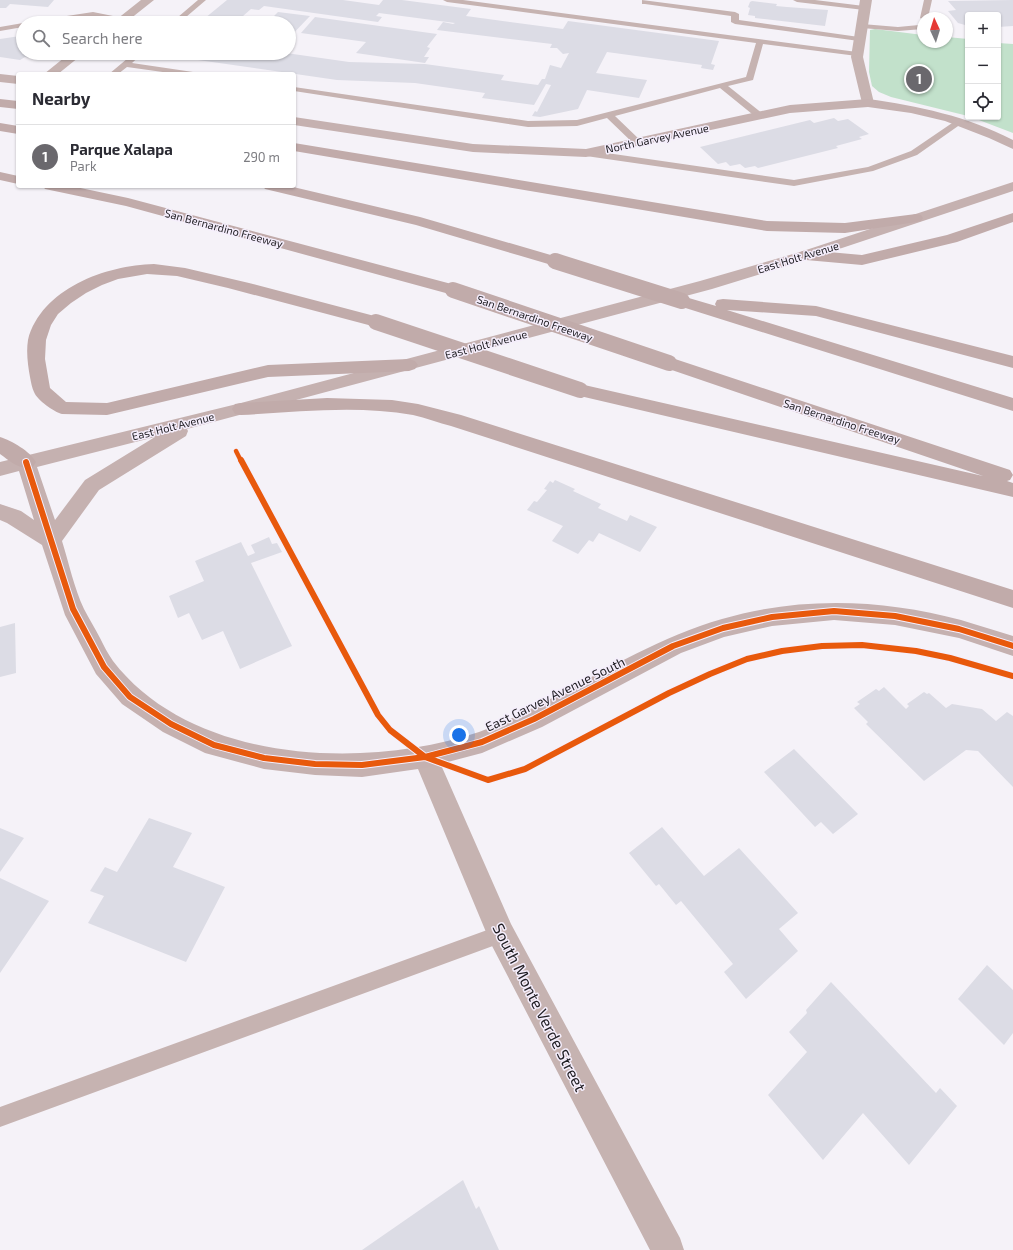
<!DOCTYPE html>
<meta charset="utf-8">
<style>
:root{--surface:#fff;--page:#f2f2f3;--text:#2b2b33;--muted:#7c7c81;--line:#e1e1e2;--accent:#6a686d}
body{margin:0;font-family:"Exo 2",sans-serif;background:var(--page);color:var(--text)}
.controls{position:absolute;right:12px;top:12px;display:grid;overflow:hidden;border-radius:4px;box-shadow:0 1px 3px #0004}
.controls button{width:36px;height:36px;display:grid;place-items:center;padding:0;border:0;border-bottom:1px solid var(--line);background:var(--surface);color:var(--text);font:20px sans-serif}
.compass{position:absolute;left:917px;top:12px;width:36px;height:36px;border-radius:50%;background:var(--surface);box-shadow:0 1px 3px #0004;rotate:356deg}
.you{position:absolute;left:459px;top:735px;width:14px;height:14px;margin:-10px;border:3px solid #fff;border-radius:50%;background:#1a73e8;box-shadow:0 0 0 6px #1a73e833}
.badge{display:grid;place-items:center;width:26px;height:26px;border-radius:50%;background:var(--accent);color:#fff;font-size:13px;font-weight:700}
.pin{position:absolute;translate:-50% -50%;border:2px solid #fff;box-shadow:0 1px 4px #0006}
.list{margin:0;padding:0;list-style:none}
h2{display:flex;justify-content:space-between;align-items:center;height:52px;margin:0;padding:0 16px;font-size:17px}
h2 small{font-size:13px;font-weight:400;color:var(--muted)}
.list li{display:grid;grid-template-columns:26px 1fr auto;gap:12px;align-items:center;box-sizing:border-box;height:64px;padding:0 16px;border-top:1px solid var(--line)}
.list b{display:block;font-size:15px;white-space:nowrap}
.list p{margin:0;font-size:13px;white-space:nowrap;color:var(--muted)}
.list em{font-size:13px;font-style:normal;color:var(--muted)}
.icon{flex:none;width:22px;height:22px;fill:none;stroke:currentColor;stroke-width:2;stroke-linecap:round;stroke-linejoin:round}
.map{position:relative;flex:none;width:1013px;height:1250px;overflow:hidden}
.search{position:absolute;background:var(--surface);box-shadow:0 1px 3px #0004;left:16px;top:16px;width:280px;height:44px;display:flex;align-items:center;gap:10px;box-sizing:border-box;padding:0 14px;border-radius:22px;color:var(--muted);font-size:15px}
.panel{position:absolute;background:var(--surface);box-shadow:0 1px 3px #0004;left:16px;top:72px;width:280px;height:116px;border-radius:4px}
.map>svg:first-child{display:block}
.green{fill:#c2e1cb}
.building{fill:#dcdce5}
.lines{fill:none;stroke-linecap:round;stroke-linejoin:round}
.lane{fill:#c6b3b1;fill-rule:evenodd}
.street{fill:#c6b3b1;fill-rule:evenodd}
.secondary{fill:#c5b1b0;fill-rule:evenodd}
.highway{fill:#c1abaa;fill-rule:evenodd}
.highway-bridge{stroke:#c1abaa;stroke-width:16}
.cycleway-far1-casing{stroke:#f5eefc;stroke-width:6}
.cycleway-casing{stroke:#f5eefc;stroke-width:8}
.cycleway-far1{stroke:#e8590c;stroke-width:4.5}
.cycleway{stroke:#e8590c;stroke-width:6}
.labels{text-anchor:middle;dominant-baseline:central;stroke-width:3;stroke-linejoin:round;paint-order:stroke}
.far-street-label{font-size:11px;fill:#1f1d22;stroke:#f5eefc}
.street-label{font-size:13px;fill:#1f1d22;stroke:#f5eefc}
.near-street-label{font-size:16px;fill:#1f1d22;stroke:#f5eefc}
</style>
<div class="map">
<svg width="1013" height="1250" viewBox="0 0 1013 1250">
<rect width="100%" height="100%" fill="#f5f2f8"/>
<path class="green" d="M 875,29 L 923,35 L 923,42 L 947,42 L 947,37 L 968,39 L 968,116 L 891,97 L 879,92 L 872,86 L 869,72 L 870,30 Z
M 998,43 L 1013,44 L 1013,133 L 971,117 L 998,117 Z"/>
<path class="building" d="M 0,0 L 54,0 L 48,7 L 10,4 L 6,8 L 0,8 Z
M 227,0 L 343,0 L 379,5 L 383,0 L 402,0 L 471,9 L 466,16 L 563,29 L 568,21 L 719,41 L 711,64 L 715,65 L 713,70 L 701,68 L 702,65 L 607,52 L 596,73 L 647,80 L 639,98 L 587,90 L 578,109 L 540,117 L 532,116 L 535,111 L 537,112 L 551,85 L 546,84 L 534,105 L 482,98 L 485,93 L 415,83 L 337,80 L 198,60 L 202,56 L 198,56 L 194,59 L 164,54 L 286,53 L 349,62 L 425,64 L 504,75 L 501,80 L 538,85 L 542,79 L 545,79 L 550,65 L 561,68 L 569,53 L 563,54 L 557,48 L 550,48 L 552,44 L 437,30 L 443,22 L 453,24 L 455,23 L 379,13 L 376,16 L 382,17 L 378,22 L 264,6 L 259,10 L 251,9 L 235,23 L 199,23 Z
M 1013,0 L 1013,26 L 998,27 L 998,15 L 968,15 L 968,25 L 965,25 L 958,23 L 948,11 L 956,10 L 948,1 Z
M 752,1 L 777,4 L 776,6 L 787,7 L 828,10 L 825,26 L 755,18 L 755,16 L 748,15 L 750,8 L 748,7 L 750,2 Z
M 278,12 L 310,16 L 289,38 L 289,23 L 267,23 Z
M 315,17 L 437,34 L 427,47 L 430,48 L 424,57 L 429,57 L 425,63 L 356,53 L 366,42 L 301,33 Z
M 23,35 L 23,53 L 37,53 L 31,58 L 25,57 L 20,60 L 0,57 L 0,39 L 20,36 Z
M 834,118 L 838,121 L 848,119 L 869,134 L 859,137 L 862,139 L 836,146 L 838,148 L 758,168 L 755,166 L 745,168 L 740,164 L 730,166 L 726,162 L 718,164 L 700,147 L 810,120 L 814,123 Z
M 555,480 L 575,489 L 573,491 L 601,504 L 598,508 L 627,521 L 630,515 L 657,527 L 640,552 L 599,533 L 593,542 L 589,540 L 578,554 L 552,541 L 563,526 L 527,510 L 534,501 L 537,502 L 547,490 L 544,489 L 550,481 L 553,483 Z
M 269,537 L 272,544 L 277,543 L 282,552 L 251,563 L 292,646 L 240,669 L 223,631 L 202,640 L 189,613 L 178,618 L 169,596 L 204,581 L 195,561 L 241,542 L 248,556 L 255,553 L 251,545 Z
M 15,623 L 16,673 L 0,677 L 0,627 Z
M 884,687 L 906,709 L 909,706 L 907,704 L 924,692 L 927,694 L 929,693 L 946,708 L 952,704 L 982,709 L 996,721 L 1007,712 L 1013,716 L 1013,787 L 978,751 L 966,750 L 924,781 L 866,724 L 868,722 L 854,708 L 860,704 L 857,702 L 876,689 L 879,691 Z
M 794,749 L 858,814 L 833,834 L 821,822 L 815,827 L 764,772 Z
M 149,818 L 192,833 L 173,867 L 225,887 L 186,962 L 88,923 L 104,896 L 90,891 L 105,867 L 117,872 Z
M 662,827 L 704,876 L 739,848 L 798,913 L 779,929 L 798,951 L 746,999 L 724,972 L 733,964 L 681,901 L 676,905 L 659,884 L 656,886 L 629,853 Z
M 0,828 L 24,838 L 0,872 Z
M 0,878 L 49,901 L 0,973 Z
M 987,965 L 1013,990 L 1013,1033 L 1004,1045 L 958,999 Z
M 831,982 L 936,1093 L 940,1088 L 957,1106 L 909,1165 L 863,1113 L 823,1160 L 768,1095 L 807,1052 L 789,1032 L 807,1013 L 806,1010 Z
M 463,1180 L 476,1209 L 479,1206 L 499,1250 L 362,1250 Z"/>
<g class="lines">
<path class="lane" d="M 198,0 L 206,0 L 179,23 L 171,23 Z
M 443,0 L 463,0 L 857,52 L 861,54 L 857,56 L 763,44 L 753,80 L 728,86 L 763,114 L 764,116 L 763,118 L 757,118 L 720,88 L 615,116 L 640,140 L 641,142 L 637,145 L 634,144 L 607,118 L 577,126 L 528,127 L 294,91 L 294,87 L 528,121 L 577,120 L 746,77 L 756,43 L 447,2 Z
M 642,0 L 735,12 L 739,14 L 739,20 L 859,37 L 863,39 L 859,41 L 735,24 L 731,22 L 731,16 L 645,4 L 642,4 Z
M 793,0 L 815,0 L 864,6 L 868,8 L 864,10 L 797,2 Z
M 924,0 L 932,0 L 928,18 L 923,18 L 923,20 L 920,18 Z
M 93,12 L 123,18 L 127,20 L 123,22 L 93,16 L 48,23 L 30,23 L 34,21 Z
M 920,21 L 923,21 L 923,29 L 898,31 L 862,28 L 858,26 L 862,24 L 898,27 L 919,25 Z
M 23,23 L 23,27 L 0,31 L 0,27 Z
M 134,53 L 143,53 L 132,63 L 193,72 L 197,74 L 177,74 L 127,67 L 118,74 L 109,74 Z
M 958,119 L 961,120 L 962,122 L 961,124 L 917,155 L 873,171 L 794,186 L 586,156 L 582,153 L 586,150 L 794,180 L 868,167 L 911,151 Z
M 501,925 L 507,928 L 510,934 L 507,940 L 501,943 L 0,1127 L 0,1107 Z"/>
<path class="street" d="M 141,0 L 154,0 L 125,23 L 112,23 Z
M 860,0 L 872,0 L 863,57 L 874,103 L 873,106 L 863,106 L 862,103 L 851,57 Z
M 70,53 L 84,53 L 58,74 L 44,74 Z
M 425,746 L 434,749 L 511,924 L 680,1238 L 684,1250 L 650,1250 L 491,944 L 413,757 L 416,749 Z"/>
<path class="secondary" d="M 0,74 L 18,76 L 18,84 L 0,82 Z
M 868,99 C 918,106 967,116 1013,140 L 1013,149 L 989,138 L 945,121 L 911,113 L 868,107 L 790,113 L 586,157 L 473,152 L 294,125 L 294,117 L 473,144 L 586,149 L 790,105 Z
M 1013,182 L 1013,191 L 812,258 L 712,289 L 187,429 L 188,431 L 186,436 L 99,490 L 62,541 C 69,563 74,588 84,609 C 89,619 95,628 100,638 C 104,646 108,654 113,661 C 192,764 366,770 479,732 C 505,723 530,709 554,697 C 609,668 663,636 722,619 C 800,596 883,599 961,620 C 978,625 996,631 1013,636 L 1013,656 L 959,638 L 895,625 L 834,620 L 772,626 L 724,637 L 681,653 L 542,727 L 482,753 L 425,768 L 362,777 L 315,775 L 264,769 L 205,753 L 163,732 L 122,704 L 96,674 L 65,615 L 42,545 L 7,523 L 0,520 L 0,504 L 21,511 L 34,520 L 19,471 L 0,476 L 0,462 L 241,403 L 700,281 L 800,252 ZM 155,437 L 85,480 L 55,520 L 37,467 Z"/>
<path class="highway" d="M 0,99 L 18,101 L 18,109 L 0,107 Z
M 0,123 L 18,126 L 18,134 L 0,131 Z
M 294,143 L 767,221 L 845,223 L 916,214 L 921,215 L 923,218 L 921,221 L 916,222 L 845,233 L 767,231 L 294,151 Z
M 0,172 L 18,176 L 18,184 L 0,180 Z
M 43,186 L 71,186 L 128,198 L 459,286 L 461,290 L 459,294 L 453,295 L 126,206 L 45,189 Z
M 263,186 L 289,186 L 420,217 L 561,258 L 563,261 L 561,264 L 555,266 L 416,225 L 265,189 Z
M 1013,213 L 1013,222 L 957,242 L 862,265 L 806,260 L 800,258 L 798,255 L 800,252 L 806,250 L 862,255 L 947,235 Z
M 154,264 L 185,268 L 249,283 L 382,318 L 384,322 L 382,326 L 376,327 L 228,288 L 177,276 L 147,274 L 118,279 L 102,285 L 86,293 L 71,303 L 58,314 L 51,325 L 46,340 L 45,359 L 50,388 L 66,402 L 107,403 L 268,365 L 409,359 L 415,361 L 418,365 L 415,369 L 409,371 L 268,377 L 107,415 L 62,414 C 54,412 37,400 34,392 C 32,388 31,382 30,377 C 28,366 26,352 28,340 C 41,289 106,265 154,264 Z
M 682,296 L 716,306 L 715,304 L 717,300 L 723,299 L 816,306 L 1013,356 L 1013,368 L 816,316 L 727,310 L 1013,398 L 1013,411 L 676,305 L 674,301 L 676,297 Z
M 669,357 L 1010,470 L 1013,475 L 1010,480 L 1007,481 L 1013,483 L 1013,497 L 580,396 L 574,394 L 571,390 L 574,386 L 580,384 L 983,476 L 663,367 L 660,363 L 663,359 Z
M 327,398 L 392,400 L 418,404 L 461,415 L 1013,590 L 1013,608 L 451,426 C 439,423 426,418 413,415 C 356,405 298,412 241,415 L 235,414 L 232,409 L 235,404 L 241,403 Z
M 0,437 C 12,441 30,451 36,462 L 33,467 C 20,471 10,461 0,454 Z"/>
<path class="highway-bridge" d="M 555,261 L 682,301
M 453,290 L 669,363
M 376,322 L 580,390"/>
<defs>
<path id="cycleway-far1" d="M 236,451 L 241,461"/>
<path id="cycleway" d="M 241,460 L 378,715 L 390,730 L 425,757 L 488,780 L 525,769 L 669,693 L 710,674 L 747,659 L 782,651 L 822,646 L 862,645 L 916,651 L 950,658 L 1013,676
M 26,462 L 73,609 L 104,667 L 130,697 L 171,724 L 214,745 L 264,758 L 315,764 L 362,765 L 425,757 L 482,742 L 534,719 L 673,646 L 723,628 L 772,617 L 834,611 L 895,616 L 959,629 L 1013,646"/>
</defs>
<use href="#cycleway-far1" class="cycleway-far1-casing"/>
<use href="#cycleway" class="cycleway-casing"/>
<use href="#cycleway-far1" class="cycleway-far1"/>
<use href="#cycleway" class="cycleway"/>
</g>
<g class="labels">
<g class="far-street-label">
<text transform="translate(657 138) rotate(-12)">North Garvey Avenue</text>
<text transform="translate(224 228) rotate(15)">San Bernardino Freeway</text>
<text transform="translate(798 257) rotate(-17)">East Holt Avenue</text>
<text transform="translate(535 318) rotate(19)">San Bernardino Freeway</text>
<text transform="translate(486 344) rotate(-15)">East Holt Avenue</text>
<text transform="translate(842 421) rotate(18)">San Bernardino Freeway</text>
<text transform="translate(173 426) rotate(-14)">East Holt Avenue</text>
</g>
<g class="street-label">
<text transform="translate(555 694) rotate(-26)">East Garvey Avenue South</text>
</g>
<g class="near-street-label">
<text transform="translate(540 1007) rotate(63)">South Monte Verde Street</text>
</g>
</g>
</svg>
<div class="controls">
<button>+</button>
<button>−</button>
<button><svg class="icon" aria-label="locate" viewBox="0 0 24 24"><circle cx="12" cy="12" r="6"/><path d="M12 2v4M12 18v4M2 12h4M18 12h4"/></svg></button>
</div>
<svg class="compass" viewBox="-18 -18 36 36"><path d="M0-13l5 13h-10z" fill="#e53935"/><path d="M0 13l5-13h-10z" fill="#7c7c81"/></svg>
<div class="you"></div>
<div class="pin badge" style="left:919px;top:79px">1</div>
<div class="search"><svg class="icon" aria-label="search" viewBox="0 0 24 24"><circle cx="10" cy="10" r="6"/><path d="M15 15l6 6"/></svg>Search here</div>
<section class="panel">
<h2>Nearby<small></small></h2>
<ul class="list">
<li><span class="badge">1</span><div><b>Parque Xalapa</b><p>Park</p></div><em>290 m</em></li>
</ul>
</section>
</div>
